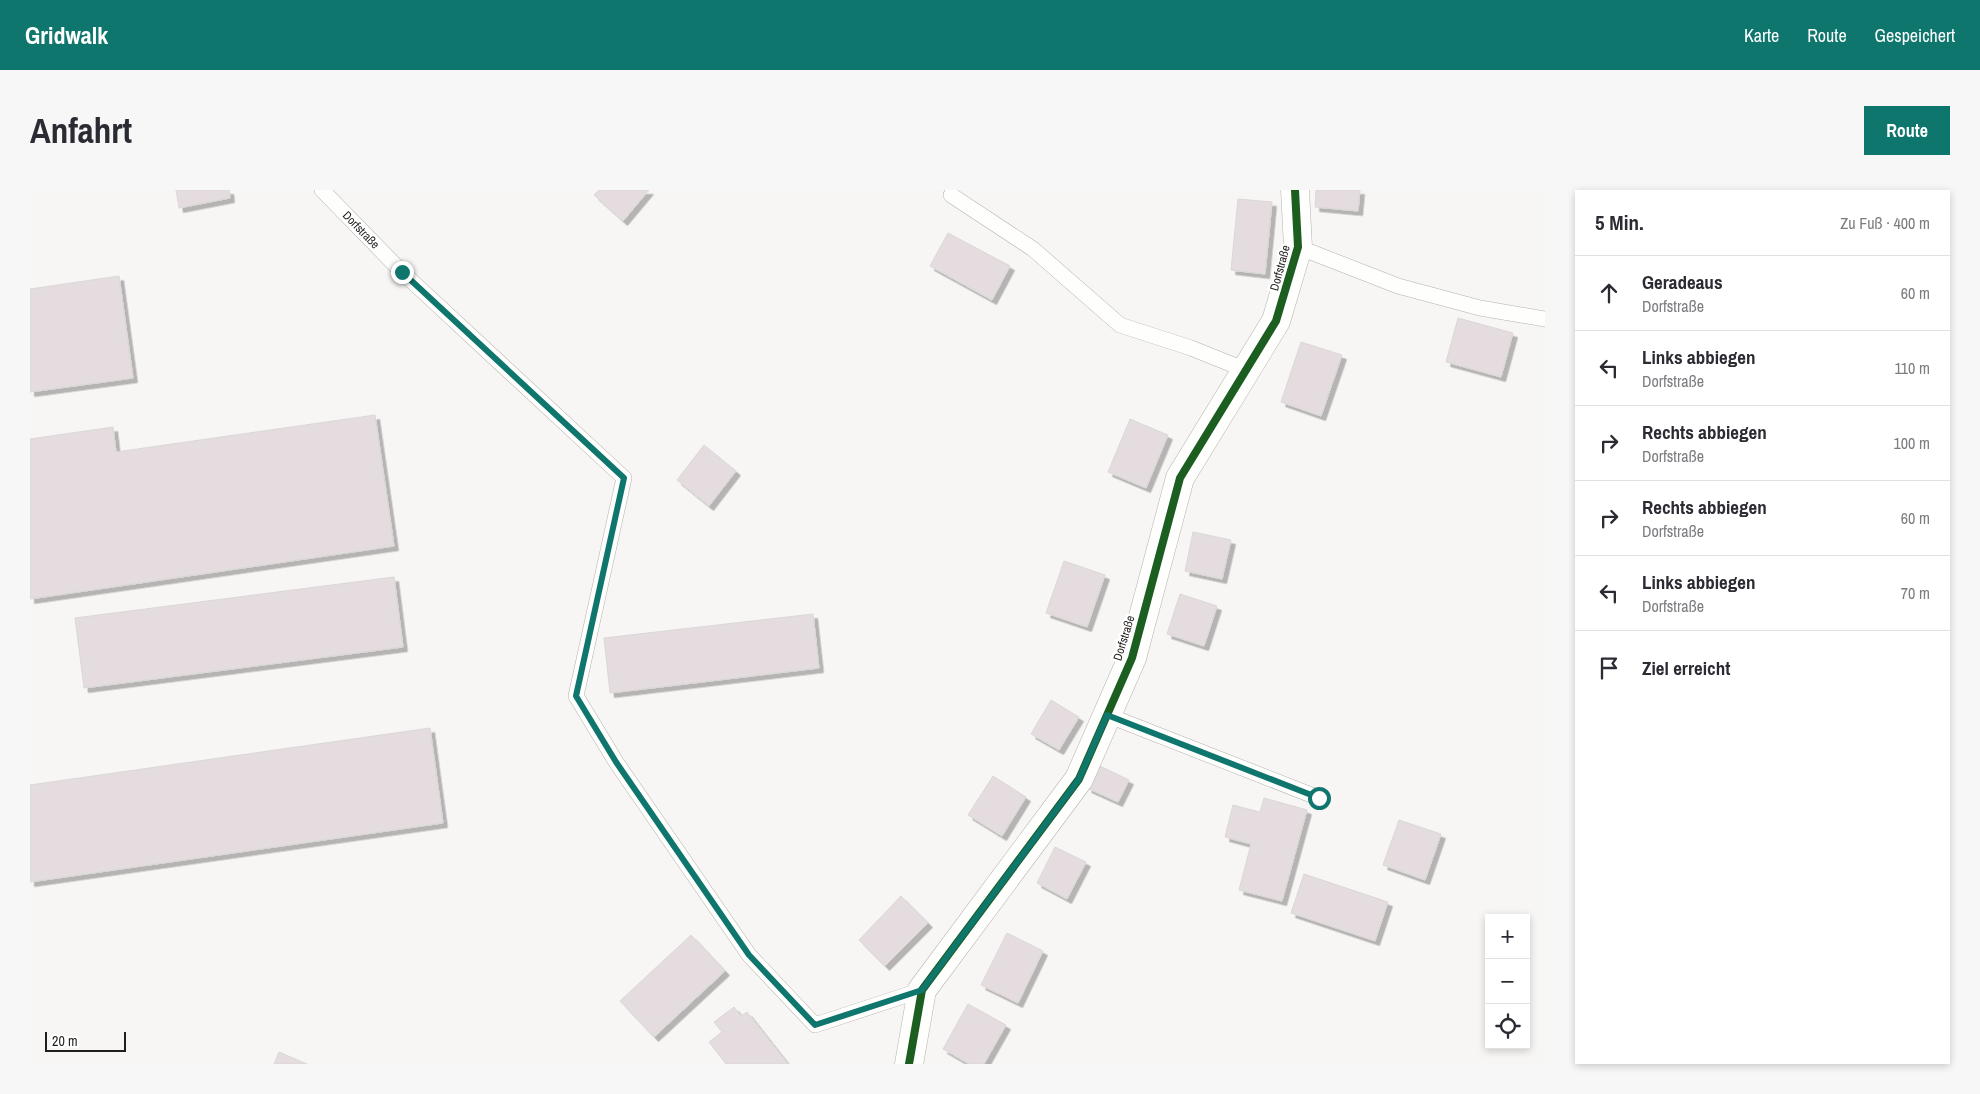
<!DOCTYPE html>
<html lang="de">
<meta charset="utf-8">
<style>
:root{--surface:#fff;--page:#f7f7f7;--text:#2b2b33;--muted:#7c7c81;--line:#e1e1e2;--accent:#0f766e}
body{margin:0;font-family:"Archivo Narrow",sans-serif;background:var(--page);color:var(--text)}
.controls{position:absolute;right:15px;bottom:15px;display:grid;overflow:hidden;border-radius:0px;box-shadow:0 2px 8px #0003}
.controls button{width:45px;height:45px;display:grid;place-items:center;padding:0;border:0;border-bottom:1px solid var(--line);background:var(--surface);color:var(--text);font:25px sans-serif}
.scale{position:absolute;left:15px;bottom:12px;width:81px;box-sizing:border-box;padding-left:5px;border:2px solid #211f1e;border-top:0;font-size:14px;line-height:18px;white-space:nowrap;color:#211f1e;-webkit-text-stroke:4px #fff;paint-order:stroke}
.stop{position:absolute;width:15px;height:15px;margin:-11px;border:4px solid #0f766e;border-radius:50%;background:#fff}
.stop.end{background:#0f766e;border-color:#fff;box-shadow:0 1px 5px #0008}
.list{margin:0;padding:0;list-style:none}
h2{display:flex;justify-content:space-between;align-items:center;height:65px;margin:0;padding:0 20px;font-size:21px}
h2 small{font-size:16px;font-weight:400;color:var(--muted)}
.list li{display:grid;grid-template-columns:32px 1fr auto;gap:15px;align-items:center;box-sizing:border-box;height:75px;padding:0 20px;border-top:1px solid var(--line)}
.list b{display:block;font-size:19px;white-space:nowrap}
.list p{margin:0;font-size:16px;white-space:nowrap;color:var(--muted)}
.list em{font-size:16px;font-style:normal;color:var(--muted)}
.icon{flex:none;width:28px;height:28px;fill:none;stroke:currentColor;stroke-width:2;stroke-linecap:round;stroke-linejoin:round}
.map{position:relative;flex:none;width:1515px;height:874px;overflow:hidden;border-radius:0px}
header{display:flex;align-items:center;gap:30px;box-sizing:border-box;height:70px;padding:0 25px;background:var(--accent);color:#fff}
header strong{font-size:24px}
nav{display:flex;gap:28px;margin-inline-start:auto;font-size:18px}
.intro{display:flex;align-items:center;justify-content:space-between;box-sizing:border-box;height:120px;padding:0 30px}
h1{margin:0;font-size:35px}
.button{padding:12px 22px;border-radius:0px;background:var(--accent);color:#fff;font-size:18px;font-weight:700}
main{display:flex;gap:30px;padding:0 30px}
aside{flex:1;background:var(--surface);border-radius:0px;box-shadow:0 2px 8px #0003}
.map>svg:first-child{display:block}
.building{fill:#e4dcde;stroke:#d9d8d7;filter:url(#shadow)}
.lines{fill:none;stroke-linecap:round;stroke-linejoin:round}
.lane-casing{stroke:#b4b2b1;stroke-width:16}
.street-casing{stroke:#b4b2b1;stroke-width:29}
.lane{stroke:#fefefd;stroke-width:15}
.street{stroke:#fefefd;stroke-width:28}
.cycleway-casing{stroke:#fff;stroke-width:11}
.cycleway{stroke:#1b5e20;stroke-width:8}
.route{stroke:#0f766e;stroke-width:6}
.labels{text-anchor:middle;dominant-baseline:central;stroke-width:5;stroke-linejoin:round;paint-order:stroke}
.street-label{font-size:12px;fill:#211f1e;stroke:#fff}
</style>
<header>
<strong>Gridwalk</strong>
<nav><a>Karte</a><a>Route</a><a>Gespeichert</a></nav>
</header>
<div class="intro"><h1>Anfahrt</h1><a class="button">Route</a></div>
<main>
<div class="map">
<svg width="1515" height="874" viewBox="0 0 1515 874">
<defs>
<filter id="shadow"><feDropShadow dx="4.5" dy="4.5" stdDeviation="0" flood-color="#0004"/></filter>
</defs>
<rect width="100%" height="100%" fill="#f8f6f4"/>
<path class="building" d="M 146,0 L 199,0 L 200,8 L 149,18 Z
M 569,0 L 619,0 L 593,31 L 564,5 Z
M 1286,0 L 1330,0 L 1328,21 L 1285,17 Z
M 1208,9 L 1242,12 L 1235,84 L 1201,80 Z
M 918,43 L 980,76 L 962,110 L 900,76 Z
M 89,86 L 103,188 L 0,202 L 0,99 Z
M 1428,128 L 1483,143 L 1471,187 L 1416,172 Z
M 1271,152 L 1312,165 L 1291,226 L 1251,212 Z
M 345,225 L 364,356 L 0,409 L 0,249 L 83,237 L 86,262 Z
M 1100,229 L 1138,245 L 1116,298 L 1078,282 Z
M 674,255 L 706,281 L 679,316 L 647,290 Z
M 1163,342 L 1201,350 L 1192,389 L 1155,381 Z
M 1034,371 L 1075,385 L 1057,437 L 1016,423 Z
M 364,387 L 373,457 L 54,498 L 45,428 Z
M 1150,404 L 1187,416 L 1174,456 L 1137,444 Z
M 783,424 L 789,478 L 580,503 L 574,448 Z
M 1021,510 L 1049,527 L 1029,560 L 1001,544 Z
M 400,538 L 413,633 L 0,692 L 0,595 Z
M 1068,575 L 1099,590 L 1088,612 L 1057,598 Z
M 963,586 L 996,607 L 972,646 L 938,625 Z
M 1234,608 L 1277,620 L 1252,711 L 1209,700 L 1221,654 L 1195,647 L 1203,615 L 1230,622 Z
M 1369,630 L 1411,644 L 1395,690 L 1353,675 Z
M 1025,657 L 1056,672 L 1037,709 L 1007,693 Z
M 1274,684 L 1358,712 L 1345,751 L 1261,723 Z
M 871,706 L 898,733 L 855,776 L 829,750 Z
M 977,743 L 1013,761 L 988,813 L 951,795 Z
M 661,745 L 695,781 L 624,847 L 590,811 Z
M 938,814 L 976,835 L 954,874 L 939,874 L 913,859 Z
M 704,817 L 711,826 L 717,822 L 758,874 L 696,874 L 679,852 L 692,842 L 684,832 Z
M 249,862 L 277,874 L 244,874 Z"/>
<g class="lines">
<defs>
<path id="lane" d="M 292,0 L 372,82 L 594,288 L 546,506 L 586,572 L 719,765 L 785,835 L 892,800
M 921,5 L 1003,59 L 1090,135 L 1161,158 L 1216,180
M 1268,57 L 1368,96 L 1450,118 L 1515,129
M 1077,525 L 1289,608"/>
<path id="street" d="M 879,874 L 892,800 L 1049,589 L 1102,468 L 1150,288 L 1246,131 L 1268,57 L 1265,0"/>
</defs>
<use href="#lane" class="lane-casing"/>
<use href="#street" class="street-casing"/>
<use href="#lane" class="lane"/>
<use href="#street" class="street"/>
<defs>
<path id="cycleway" d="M 879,874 L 892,800 L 1049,589 L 1102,468 L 1150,288 L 1246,131 L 1268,57 L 1265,0"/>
</defs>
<use href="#cycleway" class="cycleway-casing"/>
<use href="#cycleway" class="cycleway"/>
</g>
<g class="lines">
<path class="route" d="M 372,82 L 594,288 L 546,506 L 586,572 L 719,765 L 785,835 L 892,800 L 1049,589 L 1077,525 L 1289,608"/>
</g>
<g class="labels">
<g class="street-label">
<text transform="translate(331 40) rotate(46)">Dorfstraße</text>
<text transform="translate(1250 78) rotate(-75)">Dorfstraße</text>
<text transform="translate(1094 448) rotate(-73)">Dorfstraße</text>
</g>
</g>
</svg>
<div class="controls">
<button>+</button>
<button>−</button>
<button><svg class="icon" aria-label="locate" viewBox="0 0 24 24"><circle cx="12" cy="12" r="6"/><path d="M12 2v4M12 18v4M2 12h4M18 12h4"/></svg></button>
</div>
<div class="scale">20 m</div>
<div class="stop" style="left:1289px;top:608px"></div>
<div class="stop end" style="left:372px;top:82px"></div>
</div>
<aside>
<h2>5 Min.<small>Zu Fuß · 400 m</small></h2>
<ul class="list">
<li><svg class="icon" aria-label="ahead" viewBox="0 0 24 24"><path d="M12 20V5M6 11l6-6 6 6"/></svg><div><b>Geradeaus</b><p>Dorfstraße</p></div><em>60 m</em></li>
<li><svg class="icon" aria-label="left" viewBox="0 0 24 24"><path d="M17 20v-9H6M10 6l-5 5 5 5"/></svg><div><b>Links abbiegen</b><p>Dorfstraße</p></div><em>110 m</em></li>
<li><svg class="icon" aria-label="right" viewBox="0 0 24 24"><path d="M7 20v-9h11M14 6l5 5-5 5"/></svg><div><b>Rechts abbiegen</b><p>Dorfstraße</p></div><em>100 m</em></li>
<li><svg class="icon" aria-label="right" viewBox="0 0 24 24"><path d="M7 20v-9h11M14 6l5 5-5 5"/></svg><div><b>Rechts abbiegen</b><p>Dorfstraße</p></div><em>60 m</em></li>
<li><svg class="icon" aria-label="left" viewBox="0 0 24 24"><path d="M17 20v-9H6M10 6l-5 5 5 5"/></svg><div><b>Links abbiegen</b><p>Dorfstraße</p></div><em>70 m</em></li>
<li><svg class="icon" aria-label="arrive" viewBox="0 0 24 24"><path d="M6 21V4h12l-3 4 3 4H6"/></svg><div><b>Ziel erreicht</b></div></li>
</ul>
</aside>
</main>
